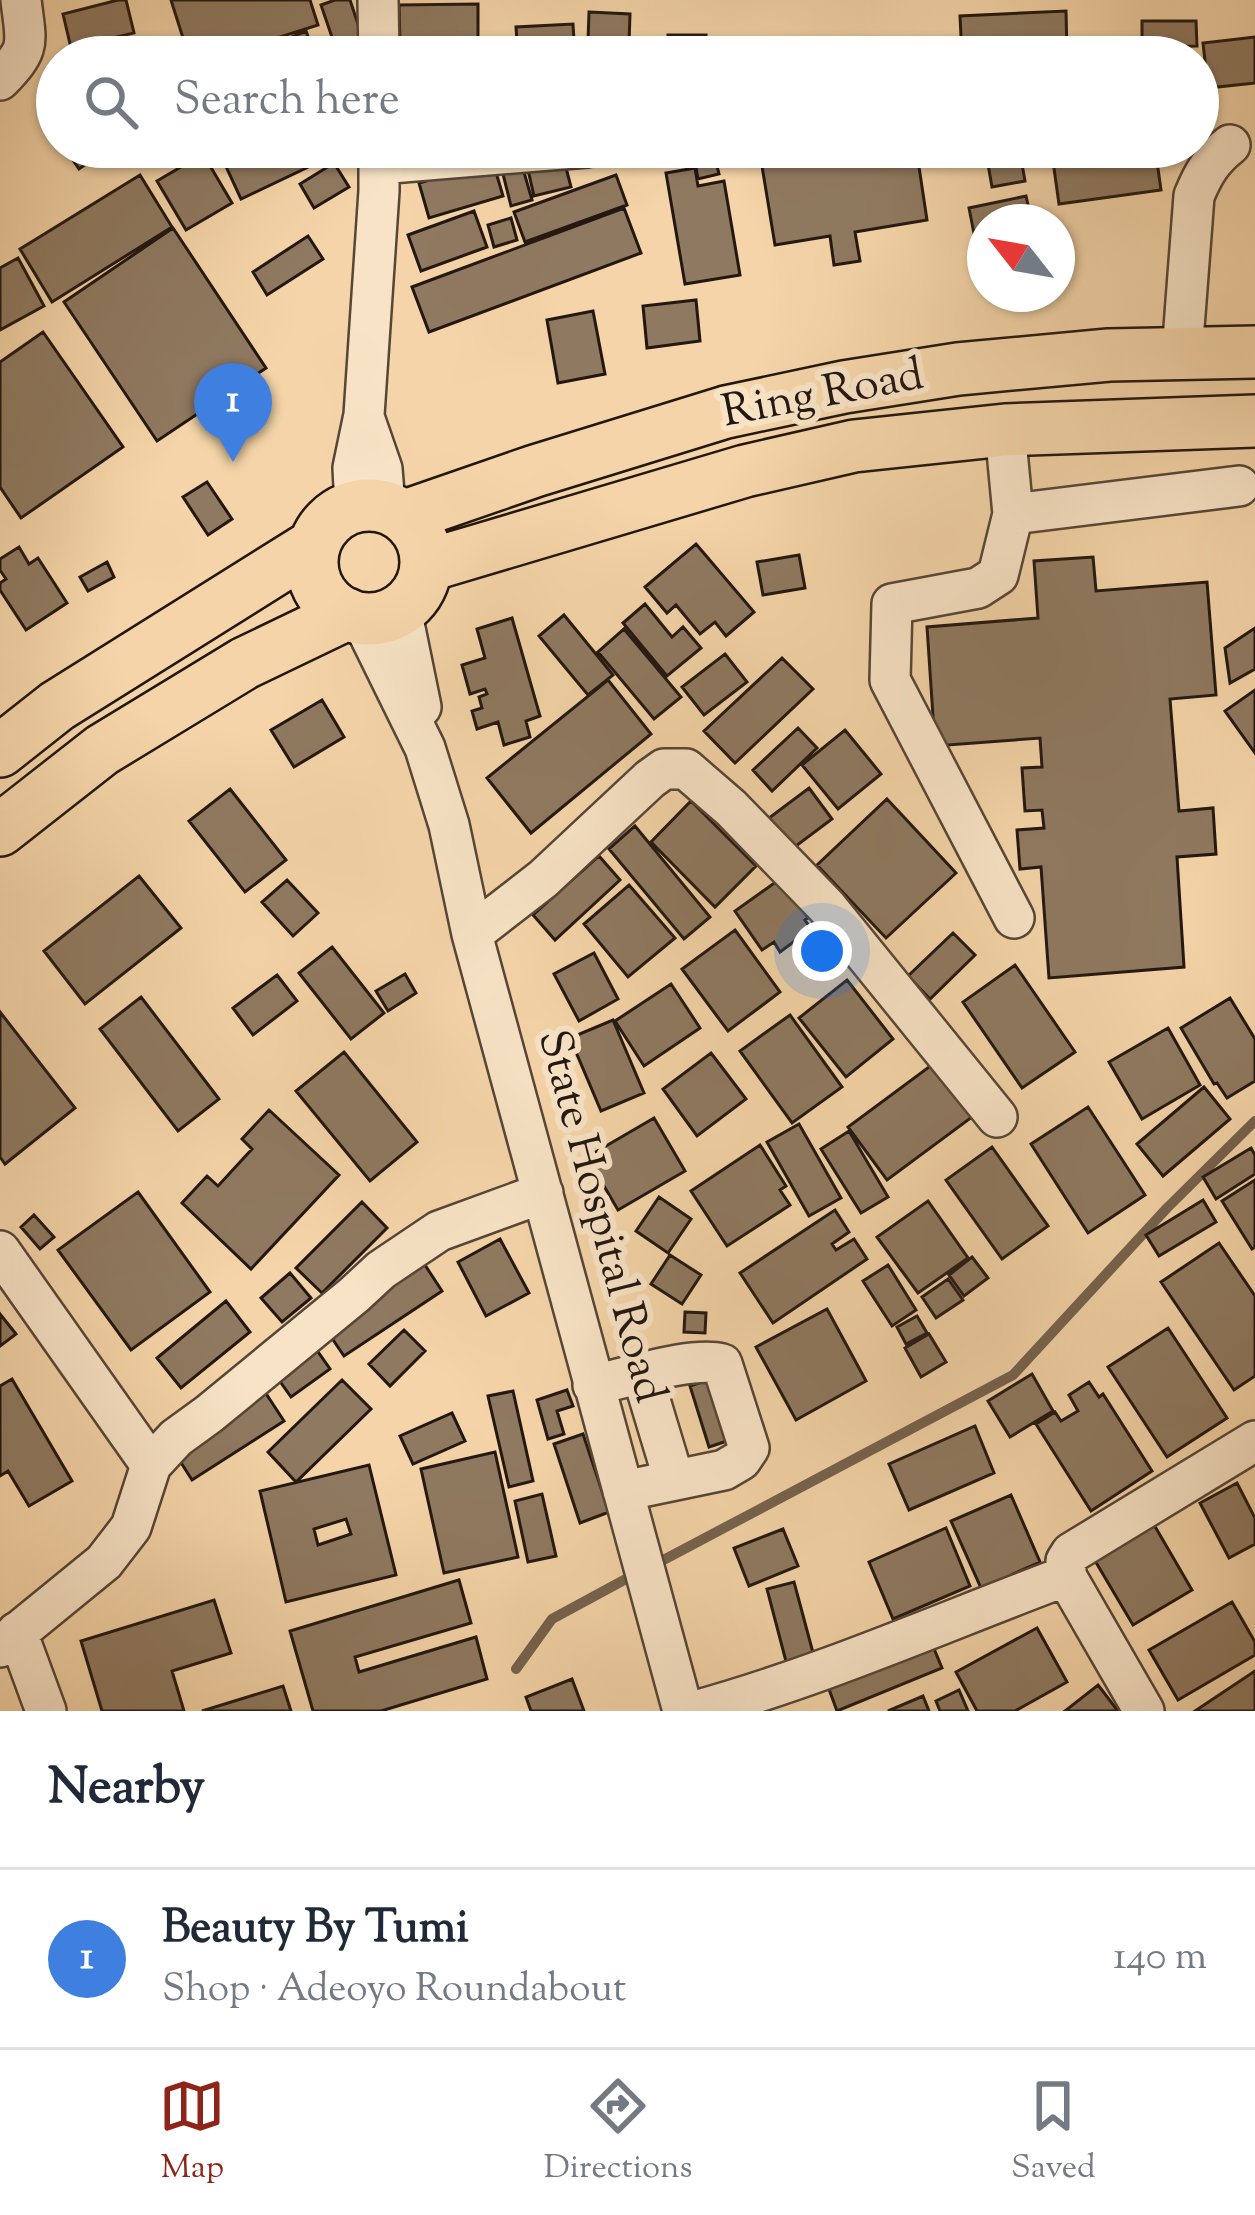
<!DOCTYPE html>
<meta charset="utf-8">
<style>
:root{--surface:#fff;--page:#f2f2f3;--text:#1f2937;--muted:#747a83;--line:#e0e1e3;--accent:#8f2418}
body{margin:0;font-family:"Sorts Mill Goudy",serif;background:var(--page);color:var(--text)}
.compass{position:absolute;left:967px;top:204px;width:108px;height:108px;border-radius:50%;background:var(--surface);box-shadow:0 3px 9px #0004;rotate:301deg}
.you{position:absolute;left:822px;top:951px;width:42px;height:42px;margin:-30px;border:9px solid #fff;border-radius:50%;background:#1a73e8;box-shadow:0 0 0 18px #1a73e833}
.badge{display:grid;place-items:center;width:78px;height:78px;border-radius:50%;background:var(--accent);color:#fff;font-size:39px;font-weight:700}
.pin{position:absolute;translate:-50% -99px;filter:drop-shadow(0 3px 6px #0008)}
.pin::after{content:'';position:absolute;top:63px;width:42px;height:36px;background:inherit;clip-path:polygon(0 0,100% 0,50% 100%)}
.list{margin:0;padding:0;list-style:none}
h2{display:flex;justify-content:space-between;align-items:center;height:156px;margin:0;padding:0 48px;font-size:51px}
h2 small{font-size:39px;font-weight:400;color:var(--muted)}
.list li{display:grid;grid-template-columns:78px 1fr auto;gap:36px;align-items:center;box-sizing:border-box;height:180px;padding:0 48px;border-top:3px solid var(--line)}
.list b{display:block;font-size:45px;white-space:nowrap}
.list p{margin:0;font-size:39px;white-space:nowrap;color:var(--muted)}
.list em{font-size:39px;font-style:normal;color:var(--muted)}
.icon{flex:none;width:66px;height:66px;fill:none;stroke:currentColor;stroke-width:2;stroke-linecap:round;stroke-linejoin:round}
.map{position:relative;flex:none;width:1255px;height:1711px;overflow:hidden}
.search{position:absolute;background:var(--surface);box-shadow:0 3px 9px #0004;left:36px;right:36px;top:36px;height:132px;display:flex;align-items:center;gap:30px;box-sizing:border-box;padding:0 42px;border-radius:66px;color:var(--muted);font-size:45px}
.sheet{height:336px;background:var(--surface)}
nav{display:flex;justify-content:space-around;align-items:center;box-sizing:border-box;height:168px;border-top:3px solid var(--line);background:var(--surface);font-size:33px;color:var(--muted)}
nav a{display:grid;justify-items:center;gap:6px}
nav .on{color:var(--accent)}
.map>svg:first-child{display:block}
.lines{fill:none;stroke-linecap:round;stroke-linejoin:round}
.stream{stroke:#75624d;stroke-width:10}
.building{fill:#8f7960;stroke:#221711;stroke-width:3;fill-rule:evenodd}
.minor-casing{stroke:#564637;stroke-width:44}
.major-casing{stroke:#221711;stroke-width:56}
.minor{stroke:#f8e3c6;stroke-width:39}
.major{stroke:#f4d4a8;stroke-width:51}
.labels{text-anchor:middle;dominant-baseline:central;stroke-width:12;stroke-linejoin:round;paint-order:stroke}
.street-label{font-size:45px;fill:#221711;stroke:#f8e3c6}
</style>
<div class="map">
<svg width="1255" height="1711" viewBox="0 0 1255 1711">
<rect width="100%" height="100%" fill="#f4d4a8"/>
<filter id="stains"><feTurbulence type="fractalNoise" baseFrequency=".00167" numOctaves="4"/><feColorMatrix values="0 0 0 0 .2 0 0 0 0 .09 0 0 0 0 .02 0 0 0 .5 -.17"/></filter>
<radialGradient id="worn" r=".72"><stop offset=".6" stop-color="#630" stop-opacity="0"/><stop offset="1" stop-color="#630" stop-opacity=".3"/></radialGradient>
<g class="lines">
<path class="stream" d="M 654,1565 L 1013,1375 L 1167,1208 L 1255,1121
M 516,1669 L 552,1619 L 637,1573"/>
</g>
<path class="building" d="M 118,0 L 126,0 L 134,33 L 71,48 L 63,14 Z
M 171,0 L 310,0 L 318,25 L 217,57 L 189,57 Z
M 335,0 L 350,0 L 362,36 L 335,46 L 321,5 Z
M 478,4 L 478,41 L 400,42 L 399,5 Z
M 1066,11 L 1067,53 L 962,57 L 960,16 Z
M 589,12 L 630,14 L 629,44 L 588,42 Z
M 1142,21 L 1196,21 L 1197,46 L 1142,47 Z
M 573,24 L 575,57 L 518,57 L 516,27 Z
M 306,31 L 316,57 L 275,57 L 270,46 Z
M 668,35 L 706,35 L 705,53 L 732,53 L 732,57 L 667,57 Z
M 1255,37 L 1255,83 L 1208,88 L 1203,43 Z
M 646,49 L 646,57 L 602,57 L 602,50 Z
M 501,52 L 501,57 L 420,57 L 420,56 Z
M 57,103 L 57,136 L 42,113 Z
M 64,147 L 111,147 L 79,169 Z
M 244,147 L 342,147 L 344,150 L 241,199 L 222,158 Z
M 604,147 L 641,147 L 642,165 L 604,166 Z
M 806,147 L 916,147 L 927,220 L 855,232 L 860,261 L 834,265 L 830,236 L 775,245 L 760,154 Z
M 985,147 L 1019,147 L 1025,181 L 992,187 Z
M 1051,147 L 1155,147 L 1161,190 L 1059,204 Z
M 203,154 L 232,203 L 186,230 L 157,181 Z
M 715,158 L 719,174 L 698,179 L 695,162 Z
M 564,160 L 571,187 L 534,196 L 528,170 Z
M 493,162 L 503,196 L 429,218 L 419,183 Z
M 334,163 L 349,187 L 314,208 L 300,184 Z
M 522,165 L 532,200 L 511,206 L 502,170 Z
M 695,168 L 698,186 L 724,181 L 740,275 L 685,284 L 666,173 Z
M 140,175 L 172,227 L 52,302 L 20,249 Z
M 616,175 L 627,205 L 525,242 L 514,212 Z
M 1026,196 L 1032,222 L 985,222 L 985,290 L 969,208 Z
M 624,208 L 641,253 L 429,332 L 412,287 Z
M 474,211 L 487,247 L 421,271 L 408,235 Z
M 511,218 L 517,240 L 494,247 L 488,225 Z
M 173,228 L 266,368 L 157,441 L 64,302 Z
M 308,236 L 323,259 L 267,295 L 253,272 Z
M 18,258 L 44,306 L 0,330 L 0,268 Z
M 696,300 L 700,341 L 647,348 L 643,306 Z
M 593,311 L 605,374 L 558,383 L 547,320 Z
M 43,332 L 123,447 L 21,518 L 0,487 L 0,362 Z
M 207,482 L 232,519 L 208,535 L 183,497 Z
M 696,544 L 754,612 L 726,636 L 715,622 L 700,634 L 676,605 L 667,613 L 645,587 Z
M 19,547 L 29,564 L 38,558 L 67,603 L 26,630 L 0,590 L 0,583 L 6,579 L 0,570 L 0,559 Z
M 799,555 L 805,588 L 763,595 L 757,562 Z
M 1093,557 L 1096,591 L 1207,582 L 1216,695 L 1170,699 L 1179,811 L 1213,808 L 1216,854 L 1177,857 L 1184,967 L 1049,978 L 1041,867 L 1020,869 L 1017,830 L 1044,828 L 1042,810 L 1025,811 L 1022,768 L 1042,767 L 1040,738 L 935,746 L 927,627 L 1038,618 L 1034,561 Z
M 107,562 L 114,577 L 88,591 L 80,577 Z
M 645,604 L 672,637 L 683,627 L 701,648 L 667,676 L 623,623 Z
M 564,615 L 613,675 L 588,695 L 539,636 Z
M 512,618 L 540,716 L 526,721 L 530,737 L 504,745 L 498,722 L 477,729 L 472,711 L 482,708 L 479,697 L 487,694 L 485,689 L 470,694 L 462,665 L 485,658 L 477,629 Z
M 1255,628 L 1255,669 L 1230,683 L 1225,648 Z
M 624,629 L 681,697 L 654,719 L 598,652 Z
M 725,654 L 747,682 L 704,715 L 682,687 Z
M 782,658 L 813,689 L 735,763 L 704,731 Z
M 608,680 L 651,734 L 531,833 L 487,778 Z
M 1255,690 L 1255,753 L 1225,711 Z
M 322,700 L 344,737 L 294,767 L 271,730 Z
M 798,728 L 817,748 L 772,791 L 753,770 Z
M 845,730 L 881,774 L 838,809 L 802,765 Z
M 809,788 L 832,819 L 792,849 L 769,818 Z
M 230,789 L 286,860 L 245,892 L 189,821 Z
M 887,799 L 956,873 L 886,938 L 817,865 Z
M 691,801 L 756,866 L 715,907 L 651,842 Z
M 635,826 L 710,917 L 684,939 L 609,849 Z
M 599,856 L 620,880 L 555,940 L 533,915 Z
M 139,876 L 181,928 L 85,1004 L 44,951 Z
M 780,879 L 808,918 L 805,920 L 811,929 L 780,952 L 774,942 L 762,950 L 735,911 Z
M 287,880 L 318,913 L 293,936 L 262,902 Z
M 629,885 L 675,938 L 628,977 L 584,924 Z
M 735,930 L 780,992 L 728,1031 L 682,969 Z
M 953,933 L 975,955 L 930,999 L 908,976 Z
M 332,947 L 384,1013 L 351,1039 L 299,973 Z
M 594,953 L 618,999 L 579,1021 L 554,974 Z
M 1015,965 L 1075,1052 L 1022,1088 L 963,1002 Z
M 405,974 L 416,993 L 388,1011 L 376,991 Z
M 277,975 L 297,1001 L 253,1035 L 233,1008 Z
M 847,980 L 893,1039 L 846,1077 L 799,1018 Z
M 671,984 L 700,1028 L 644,1066 L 615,1021 Z
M 141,997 L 219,1099 L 178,1131 L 100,1029 Z
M 1230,998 L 1255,1039 L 1255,1081 L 1227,1098 L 1217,1083 L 1214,1084 L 1181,1028 Z
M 0,1012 L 75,1108 L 5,1164 L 0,1157 Z
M 790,1015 L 842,1087 L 792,1123 L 740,1051 Z
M 613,1020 L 644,1093 L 601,1111 L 570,1038 Z
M 1168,1028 L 1200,1085 L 1142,1119 L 1109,1062 Z
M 344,1052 L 417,1142 L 370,1181 L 296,1091 Z
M 711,1053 L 746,1099 L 697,1136 L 663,1089 Z
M 933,1064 L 972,1117 L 887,1180 L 848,1127 Z
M 1204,1087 L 1230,1119 L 1163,1176 L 1137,1144 Z
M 1088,1107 L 1145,1195 L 1088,1233 L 1031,1144 Z
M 269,1110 L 339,1175 L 251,1269 L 182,1203 L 207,1176 L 218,1186 L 252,1149 L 242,1139 Z
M 654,1118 L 685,1171 L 618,1210 L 587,1157 Z
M 799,1124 L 841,1198 L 809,1216 L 767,1142 Z
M 849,1131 L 888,1197 L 861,1213 L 821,1149 Z
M 760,1145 L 786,1186 L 780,1190 L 790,1205 L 727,1246 L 691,1191 Z
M 992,1147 L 1048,1226 L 1002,1259 L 946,1180 Z
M 1251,1148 L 1255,1155 L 1255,1174 L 1216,1199 L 1203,1177 Z
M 1255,1180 L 1255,1247 L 1252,1249 L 1222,1201 Z
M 138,1192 L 210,1292 L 131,1350 L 58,1250 Z
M 659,1197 L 691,1219 L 668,1253 L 636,1231 Z
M 1203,1200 L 1216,1222 L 1159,1256 L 1146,1235 Z
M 928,1201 L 968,1258 L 918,1293 L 877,1237 Z
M 362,1202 L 387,1228 L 322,1293 L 296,1268 Z
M 835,1210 L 849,1232 L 832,1244 L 836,1250 L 854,1239 L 867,1259 L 773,1323 L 740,1273 Z
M 34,1215 L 54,1237 L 40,1249 L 21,1227 Z
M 500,1239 L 529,1293 L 486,1316 L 458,1262 Z
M 1219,1243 L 1255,1296 L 1255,1376 L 1234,1390 L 1161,1282 Z
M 670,1255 L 701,1275 L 682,1304 L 651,1284 Z
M 972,1257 L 988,1278 L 964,1296 L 949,1275 Z
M 423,1262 L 442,1291 L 344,1356 L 325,1328 Z
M 888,1265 L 916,1310 L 892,1326 L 863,1281 Z
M 290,1273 L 311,1298 L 282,1322 L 261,1298 Z
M 948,1279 L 963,1300 L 936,1318 L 922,1297 Z
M 226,1301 L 250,1332 L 181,1388 L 157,1358 Z
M 827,1309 L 866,1381 L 796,1420 L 756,1347 Z
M 685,1312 L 706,1313 L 705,1333 L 684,1332 Z
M 0,1314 L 16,1334 L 0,1346 Z
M 917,1316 L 927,1333 L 906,1344 L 897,1327 Z
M 1168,1328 L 1227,1418 L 1167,1457 L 1108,1367 Z
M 404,1330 L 425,1351 L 390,1386 L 369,1364 Z
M 929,1334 L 946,1362 L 921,1377 L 905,1348 Z
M 314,1346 L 330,1369 L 291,1397 L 274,1373 Z
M 1032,1374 L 1053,1411 L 1010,1437 L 988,1401 Z
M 717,1377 L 736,1438 L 709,1447 L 690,1386 Z
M 12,1379 L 72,1481 L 29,1506 L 8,1471 L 0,1476 L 0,1386 Z
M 342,1380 L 371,1409 L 296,1482 L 268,1452 Z
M 1089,1382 L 1099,1397 L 1103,1394 L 1152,1471 L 1091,1511 L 1036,1424 L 1055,1412 L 1061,1421 L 1078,1411 L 1069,1395 Z
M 567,1390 L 573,1406 L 557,1411 L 564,1434 L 548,1439 L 537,1400 Z
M 513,1391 L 533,1481 L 509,1487 L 488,1396 Z
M 265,1392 L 284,1421 L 192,1480 L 173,1450 Z
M 452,1413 L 465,1441 L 413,1464 L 400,1436 Z
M 975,1426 L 994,1473 L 909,1510 L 889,1464 Z
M 583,1434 L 609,1512 L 580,1523 L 554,1444 Z
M 495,1452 L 518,1557 L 444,1573 L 421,1469 Z
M 369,1465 L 396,1575 L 286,1602 L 260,1491 ZM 346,1519 L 351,1534 L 318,1545 L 314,1529 Z
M 1237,1483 L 1255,1518 L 1255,1544 L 1229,1558 L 1200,1503 Z
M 542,1494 L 556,1556 L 528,1562 L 515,1501 Z
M 1011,1495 L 1040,1562 L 1013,1574 L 1020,1590 L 997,1600 L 991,1584 L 981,1588 L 951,1521 Z
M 1153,1523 L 1192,1590 L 1133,1625 L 1094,1559 Z
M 946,1528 L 970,1586 L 893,1619 L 869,1562 Z
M 783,1529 L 798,1566 L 749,1586 L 734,1548 Z
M 459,1580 L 471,1623 L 355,1657 L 359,1672 L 476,1637 L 487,1679 L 381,1711 L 313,1711 L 290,1631 Z
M 794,1582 L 815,1660 L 788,1669 L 767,1589 Z
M 214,1600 L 231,1653 L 172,1671 L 184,1711 L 102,1711 L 81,1641 Z
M 1232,1602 L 1255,1642 L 1255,1655 L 1178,1700 L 1149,1650 Z
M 1037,1628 L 1067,1682 L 1015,1711 L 977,1711 L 956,1672 Z
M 930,1639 L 942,1668 L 837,1711 L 826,1681 Z
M 1255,1671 L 1255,1711 L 1195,1711 Z
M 572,1679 L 584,1711 L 531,1711 L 526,1697 Z
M 1098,1685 L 1118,1711 L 1065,1711 Z
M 283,1686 L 291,1711 L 202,1711 Z
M 959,1690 L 968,1711 L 940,1711 L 936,1701 Z
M 923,1696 L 929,1711 L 888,1711 Z"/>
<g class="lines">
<defs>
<path id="minor" d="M 378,0 L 379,57
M 0,80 C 32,47 26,44 21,0
M 379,164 L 587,147
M 1182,354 L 1194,196 C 1203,174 1211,160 1230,145
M 365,420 L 382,469 L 385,506
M 1005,430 L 1013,514 L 998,575 L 978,588 L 892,604 L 890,680 L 1014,918
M 355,506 L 353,468 L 364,415 L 379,191 L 379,147
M 1013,514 L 1239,486
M 401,609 L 421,707
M 361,618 L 425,748 L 449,825 L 472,934 L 683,1711
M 472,934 L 543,879 L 650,779 L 664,769 L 686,769 L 731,808 L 826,906 L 997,1117
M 0,1251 L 151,1465
M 642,1374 L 674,1480
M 593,1385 C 627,1378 691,1356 722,1364 L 749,1448 L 741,1460 L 724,1470 L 623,1491
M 1066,1576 L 1144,1711
M 17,1632 L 46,1711
M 0,1647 L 104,1562 L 131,1527 L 151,1465 L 176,1438 L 209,1414 L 354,1295 L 381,1270 L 439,1231 L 543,1193
M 695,1711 C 822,1676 943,1622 1066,1576 L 1066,1561 L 1071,1553 L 1255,1441"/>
<path id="major" d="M312 562a57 57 0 1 1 114 0a57 57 0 1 1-114 0Z
M 405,516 L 535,471 L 726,412 L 844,387 L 958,369 L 1109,355 L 1255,352
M 426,566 L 745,471 L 854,446 L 1005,430 L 1255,421
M 0,751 L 57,706 L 314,545
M 0,830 L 102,750 L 245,663 L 347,614"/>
</defs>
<use href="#minor" class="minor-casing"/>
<use href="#major" class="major-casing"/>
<use href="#minor" class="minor"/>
<use href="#major" class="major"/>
</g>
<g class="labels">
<g class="street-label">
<text transform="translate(823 396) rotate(-11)">Ring Road</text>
<text transform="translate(599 1217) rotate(75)">State Hospital Road</text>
</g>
</g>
<rect width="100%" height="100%" filter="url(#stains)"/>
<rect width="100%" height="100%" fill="url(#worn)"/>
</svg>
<svg class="compass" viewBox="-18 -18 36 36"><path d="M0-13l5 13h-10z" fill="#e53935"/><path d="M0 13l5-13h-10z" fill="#747a83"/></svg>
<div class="you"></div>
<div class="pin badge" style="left:233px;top:462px;background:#3f7fe0">1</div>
<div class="search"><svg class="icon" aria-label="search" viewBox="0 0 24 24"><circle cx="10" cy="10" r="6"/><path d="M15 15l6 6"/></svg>Search here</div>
</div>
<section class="sheet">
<h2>Nearby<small></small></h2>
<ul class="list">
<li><span class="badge" style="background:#3f7fe0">1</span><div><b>Beauty By Tumi</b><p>Shop · Adeoyo Roundabout</p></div><em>140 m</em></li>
</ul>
</section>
<nav>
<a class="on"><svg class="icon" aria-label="map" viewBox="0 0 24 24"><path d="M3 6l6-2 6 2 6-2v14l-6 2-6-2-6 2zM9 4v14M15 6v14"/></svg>Map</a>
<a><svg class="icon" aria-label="directions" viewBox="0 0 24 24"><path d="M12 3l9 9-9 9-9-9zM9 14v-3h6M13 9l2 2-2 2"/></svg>Directions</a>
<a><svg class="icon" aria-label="saved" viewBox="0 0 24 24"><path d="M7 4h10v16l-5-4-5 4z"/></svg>Saved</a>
</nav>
